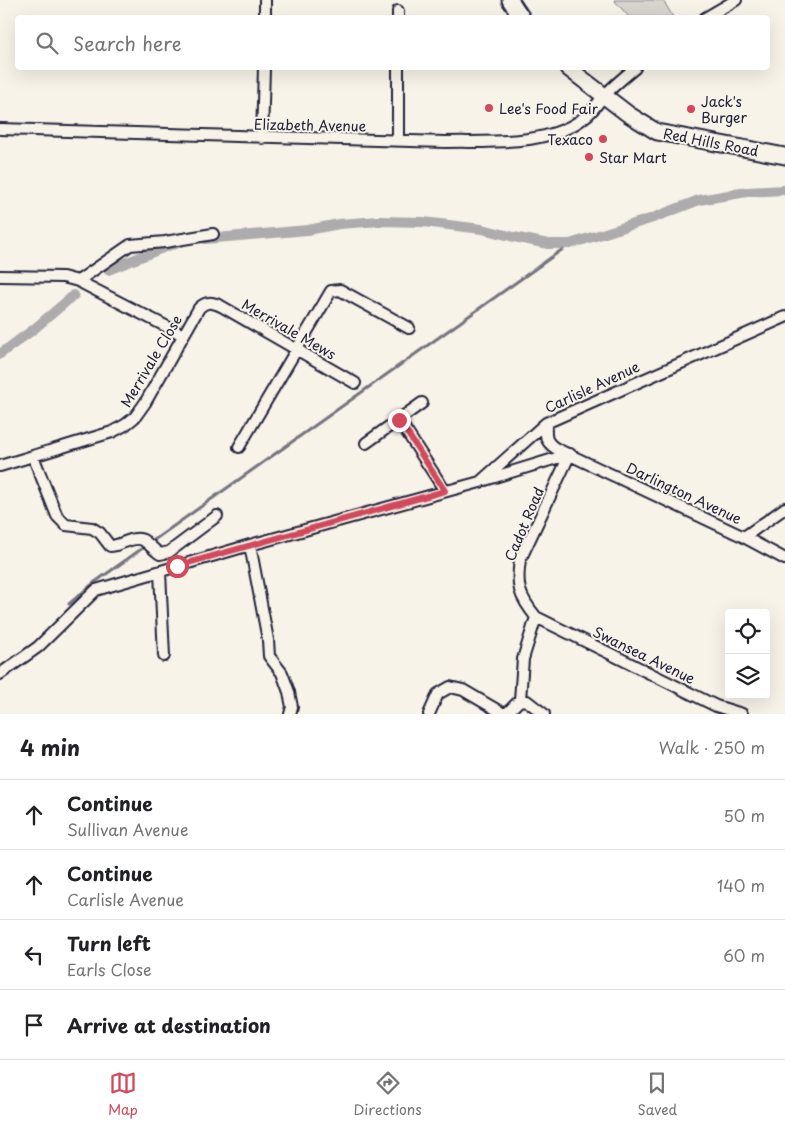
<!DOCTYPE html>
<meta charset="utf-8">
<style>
:root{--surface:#fff;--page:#f2f2f2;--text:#202124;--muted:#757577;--line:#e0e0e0;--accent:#d1495b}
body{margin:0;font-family:"Playpen Sans",sans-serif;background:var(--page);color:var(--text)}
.controls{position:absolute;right:15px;bottom:15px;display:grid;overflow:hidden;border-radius:5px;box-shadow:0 5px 20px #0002}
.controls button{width:45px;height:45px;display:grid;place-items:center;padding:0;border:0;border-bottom:1px solid var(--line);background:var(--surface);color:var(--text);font:25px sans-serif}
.stop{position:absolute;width:15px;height:15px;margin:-11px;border:4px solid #d1495b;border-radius:50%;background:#fff}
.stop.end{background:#d1495b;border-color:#fff;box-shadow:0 1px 5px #0008}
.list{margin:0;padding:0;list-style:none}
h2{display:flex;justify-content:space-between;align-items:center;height:65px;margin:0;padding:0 20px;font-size:21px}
h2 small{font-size:16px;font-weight:400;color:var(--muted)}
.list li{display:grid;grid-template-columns:32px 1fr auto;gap:15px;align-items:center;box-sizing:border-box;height:70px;padding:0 20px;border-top:1px solid var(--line)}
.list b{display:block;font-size:19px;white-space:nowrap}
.list p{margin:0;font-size:16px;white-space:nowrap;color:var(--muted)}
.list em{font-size:16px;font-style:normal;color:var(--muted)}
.icon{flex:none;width:28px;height:28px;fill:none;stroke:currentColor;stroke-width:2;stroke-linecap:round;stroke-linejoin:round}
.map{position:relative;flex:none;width:785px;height:714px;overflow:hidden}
.search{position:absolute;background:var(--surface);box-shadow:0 5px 20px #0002;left:15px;right:15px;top:15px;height:55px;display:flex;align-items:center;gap:12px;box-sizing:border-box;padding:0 18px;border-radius:5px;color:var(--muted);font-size:19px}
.sheet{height:345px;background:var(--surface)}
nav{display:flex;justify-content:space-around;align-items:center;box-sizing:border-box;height:70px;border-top:1px solid var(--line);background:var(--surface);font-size:14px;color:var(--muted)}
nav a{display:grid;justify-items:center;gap:2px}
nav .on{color:var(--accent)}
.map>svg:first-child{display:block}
.green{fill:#d8d5cf;stroke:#7d7c85}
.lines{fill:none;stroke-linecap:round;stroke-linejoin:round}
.stream{stroke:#76747f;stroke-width:3}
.canal{stroke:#aeabad;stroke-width:10}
.minor-casing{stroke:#22223b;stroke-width:14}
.secondary-casing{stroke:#22223b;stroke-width:19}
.minor{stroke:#f7f3e8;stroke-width:10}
.secondary{stroke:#f7f3e8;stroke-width:15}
.route{stroke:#d1495b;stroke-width:6}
.poi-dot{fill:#d1495b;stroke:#f7f3e8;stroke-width:2}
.labels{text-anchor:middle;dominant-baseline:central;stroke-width:4;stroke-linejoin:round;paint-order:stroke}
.poi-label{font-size:14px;fill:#22223b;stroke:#f7f3e8;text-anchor:start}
.street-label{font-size:14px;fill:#22223b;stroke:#f7f3e8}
</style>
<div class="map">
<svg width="785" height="714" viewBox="0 0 785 714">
<rect width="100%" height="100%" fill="#f7f3e8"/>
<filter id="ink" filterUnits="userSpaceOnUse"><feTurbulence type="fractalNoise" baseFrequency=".02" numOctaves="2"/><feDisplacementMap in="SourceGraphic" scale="10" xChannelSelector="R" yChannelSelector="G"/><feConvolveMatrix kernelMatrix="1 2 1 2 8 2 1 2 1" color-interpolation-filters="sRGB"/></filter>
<g filter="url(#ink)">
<path class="green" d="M 614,0 L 663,0 L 673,17 L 629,17 Z"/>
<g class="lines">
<path class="stream" d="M 69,604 L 95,582 L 570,244"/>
<path class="canal" d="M 205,239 L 308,230 L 339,224 L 380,221 L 423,222 L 482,229 L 514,237 L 548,244 L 570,244 L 653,218 L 699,200 L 747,192 L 785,190
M 108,270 L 170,245 L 176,244
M 0,354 L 34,329 L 74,295"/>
<defs>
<path id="minor" d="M 398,11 L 398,18
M 265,18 L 265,0
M 705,18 L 736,0
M 398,68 L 398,141
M 0,129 L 445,142 C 489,141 550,147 586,116 C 593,111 598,102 604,96 C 613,86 624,77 635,68
M 262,138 L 264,68
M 0,276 L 63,277 L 78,281 L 183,335
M 78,281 L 130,245 L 165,242 L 213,234
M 399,420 L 445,491
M 546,423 C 546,436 544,440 555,448 L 744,537 L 785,559
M 366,443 L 422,403
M 239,447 L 331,291 L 340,290 L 409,328
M 33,456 L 57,516 L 66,525 L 92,528 L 100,533 L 110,546 C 121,546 133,535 143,540 C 149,544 154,550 160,554 L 169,552 L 217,516
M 0,466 L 112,432 L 125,425 L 135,417 L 145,403 L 199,308 C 206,301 212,302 221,306 L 355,383
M 485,480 L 570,454
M 744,537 L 785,508
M 250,545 L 268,640 L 269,656 L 282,673 L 289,692 L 292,707 L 290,714
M 160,572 L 164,656
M 536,617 L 716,706 L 742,714
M 0,674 L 38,647 L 96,590 L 250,545 L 480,482 L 546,423 L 785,317
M 520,700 L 527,701 L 544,714
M 429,714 L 438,694 L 450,687 L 463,690 L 504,714
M 506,714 L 520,700 L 523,659 L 536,617 C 519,596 516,586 520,560 L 570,454"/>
<path id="secondary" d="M 510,0 L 522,18
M 568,68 L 628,114 L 657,132 L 785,156"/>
</defs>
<use href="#minor" class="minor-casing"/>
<use href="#secondary" class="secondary-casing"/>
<use href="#minor" class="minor"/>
<use href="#secondary" class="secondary"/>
</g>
</g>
<g class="lines" filter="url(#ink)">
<path class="route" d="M 177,566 L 445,491 L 399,420"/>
</g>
<g class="poi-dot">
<circle cx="489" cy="108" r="5"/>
<circle cx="691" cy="109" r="5"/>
<circle cx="603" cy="139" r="5"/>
<circle cx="589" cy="157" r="5"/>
</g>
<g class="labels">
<g class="poi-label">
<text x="701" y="101">Jack's<tspan x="701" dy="16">Burger</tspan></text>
<text x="499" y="108">Lee's Food Fair</text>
<text x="593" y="139" text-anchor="end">Texaco</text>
<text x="599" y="157">Star Mart</text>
</g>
<g class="street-label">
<text transform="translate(310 125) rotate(1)">Elizabeth Avenue</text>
<text transform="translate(711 142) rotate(11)">Red Hills Road</text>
<text transform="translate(289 329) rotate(30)">Merrivale Mews</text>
<text transform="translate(151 361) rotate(-59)">Merrivale Close</text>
<text transform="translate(592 387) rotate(-25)">Carlisle Avenue</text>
<text transform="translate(684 493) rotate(25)">Darlington Avenue</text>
<text transform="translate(524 524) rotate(-67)">Cadot Road</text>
<text transform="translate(644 655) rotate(26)">Swansea Avenue</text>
</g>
</g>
</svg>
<div class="controls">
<button><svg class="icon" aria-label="locate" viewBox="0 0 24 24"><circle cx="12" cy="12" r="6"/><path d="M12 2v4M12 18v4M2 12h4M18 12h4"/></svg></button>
<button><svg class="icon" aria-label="layers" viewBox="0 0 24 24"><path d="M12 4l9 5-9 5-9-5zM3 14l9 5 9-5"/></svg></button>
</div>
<div class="stop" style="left:177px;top:566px"></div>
<div class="stop end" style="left:399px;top:420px"></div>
<div class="search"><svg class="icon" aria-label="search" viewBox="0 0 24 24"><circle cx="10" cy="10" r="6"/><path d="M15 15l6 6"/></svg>Search here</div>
</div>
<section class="sheet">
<h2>4 min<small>Walk · 250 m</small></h2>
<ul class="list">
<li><svg class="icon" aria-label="ahead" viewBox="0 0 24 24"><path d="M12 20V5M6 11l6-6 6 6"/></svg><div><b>Continue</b><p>Sullivan Avenue</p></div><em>50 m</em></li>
<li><svg class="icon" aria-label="ahead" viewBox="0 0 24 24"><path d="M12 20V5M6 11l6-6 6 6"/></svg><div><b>Continue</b><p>Carlisle Avenue</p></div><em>140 m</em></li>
<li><svg class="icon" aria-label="left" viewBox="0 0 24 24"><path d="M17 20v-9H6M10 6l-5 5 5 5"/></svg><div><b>Turn left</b><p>Earls Close</p></div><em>60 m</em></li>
<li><svg class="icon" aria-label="arrive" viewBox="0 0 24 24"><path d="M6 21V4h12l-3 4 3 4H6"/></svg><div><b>Arrive at destination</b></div></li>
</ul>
</section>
<nav>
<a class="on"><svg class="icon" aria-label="map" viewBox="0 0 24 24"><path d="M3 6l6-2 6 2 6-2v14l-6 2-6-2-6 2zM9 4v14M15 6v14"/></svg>Map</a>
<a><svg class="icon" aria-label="directions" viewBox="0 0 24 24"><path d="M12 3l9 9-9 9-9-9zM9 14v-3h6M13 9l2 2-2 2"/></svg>Directions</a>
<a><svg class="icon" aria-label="saved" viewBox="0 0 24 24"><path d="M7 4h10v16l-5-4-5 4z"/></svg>Saved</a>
</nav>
